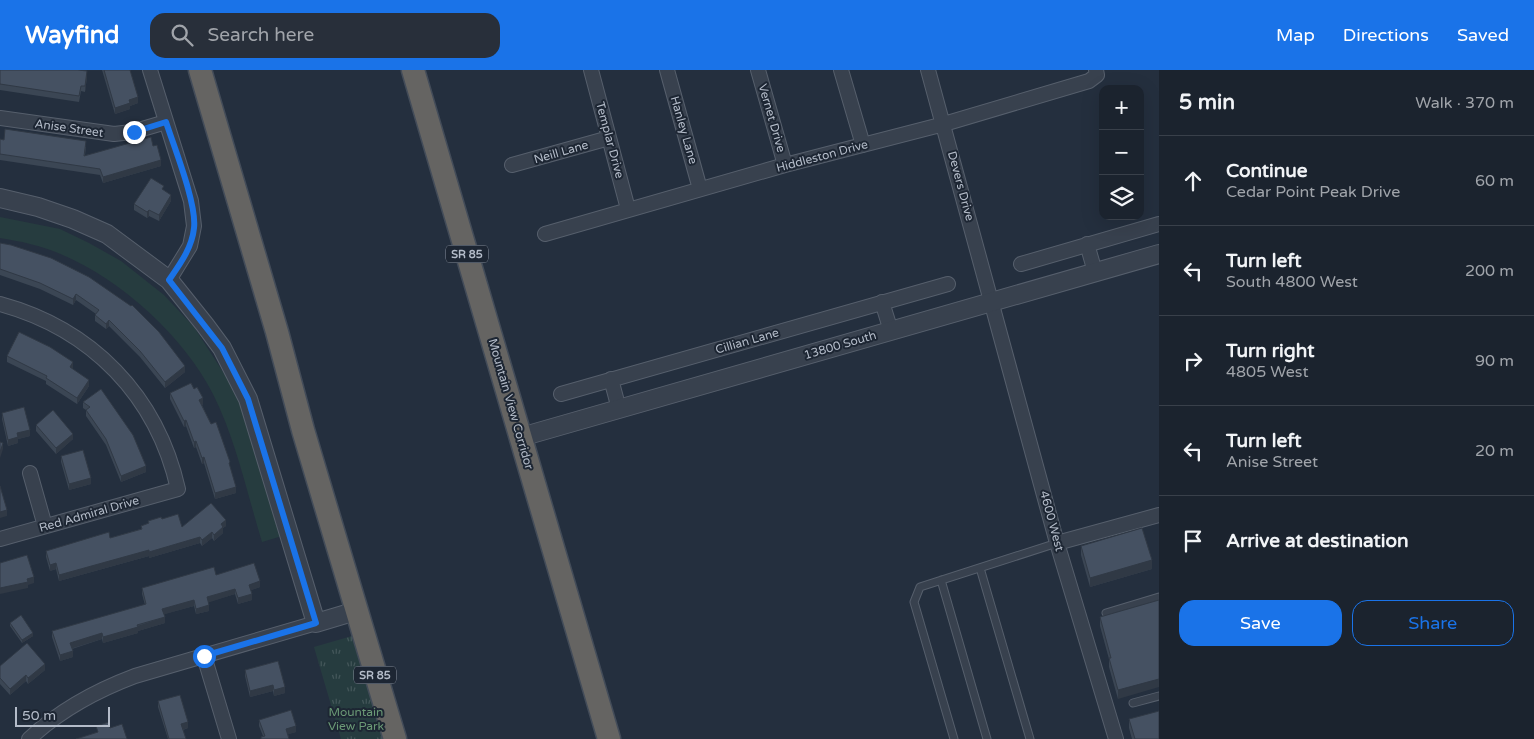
<!DOCTYPE html>
<meta charset="utf-8">
<style>
:root{--surface:#1b232e;--page:#282f3a;--text:#f1f3f6;--muted:#a0a4aa;--line:#39404a;--accent:#1a73e8}
body{margin:0;font-family:"Varela Round",sans-serif;background:var(--page);color:var(--text)}
.controls{position:absolute;right:15px;top:15px;display:grid;overflow:hidden;border-radius:10px;box-shadow:0 5px 20px #0002}
.controls button{width:45px;height:45px;display:grid;place-items:center;padding:0;border:0;border-bottom:1px solid var(--line);background:var(--surface);color:var(--text);font:25px sans-serif}
.scale{position:absolute;left:15px;bottom:12px;width:95px;box-sizing:border-box;padding-left:5px;border:2px solid #b4bcc9;border-top:0;font-size:14px;line-height:18px;white-space:nowrap;color:#b4bcc9;-webkit-text-stroke:4px #1d2633;paint-order:stroke}
.stop{position:absolute;width:15px;height:15px;margin:-11px;border:4px solid #1a73e8;border-radius:50%;background:#fff}
.stop.end{background:#1a73e8;border-color:#fff;box-shadow:0 1px 5px #0008}
.list{margin:0;padding:0;list-style:none}
h2{display:flex;justify-content:space-between;align-items:center;height:65px;margin:0;padding:0 20px;font-size:21px}
h2 small{font-size:16px;font-weight:400;color:var(--muted)}
.list li{display:grid;grid-template-columns:32px 1fr auto;gap:15px;align-items:center;box-sizing:border-box;height:90px;padding:0 20px;border-top:1px solid var(--line)}
.list b{display:block;font-size:19px;white-space:nowrap}
.list p{margin:0;font-size:16px;white-space:nowrap;color:var(--muted)}
.list em{font-size:16px;font-style:normal;color:var(--muted)}
.actions{display:flex;gap:10px;padding:15px 20px}
.actions a{flex:1;padding:11px 0;border:1px solid var(--accent);border-radius:15px;text-align:center;font-size:18px;color:var(--accent)}
.actions .main{background:var(--accent);color:#fff}
.icon{flex:none;width:28px;height:28px;fill:none;stroke:currentColor;stroke-width:2;stroke-linecap:round;stroke-linejoin:round}
.map{position:relative;flex:none;width:1159px;height:669px;overflow:hidden}
header{display:flex;align-items:center;gap:30px;box-sizing:border-box;height:70px;padding:0 25px;background:var(--accent);color:#fff}
header strong{font-size:24px}
nav{display:flex;gap:28px;margin-inline-start:auto;font-size:18px}
.search{width:350px;height:45px;background:var(--page);display:flex;align-items:center;gap:12px;box-sizing:border-box;padding:0 18px;border-radius:15px;color:var(--muted);font-size:19px}
main{display:flex}
aside{flex:1;background:var(--surface)}
.map>svg:first-child{display:block}
.grass{fill:#263c3f}
.park{fill:url(#park-tufts)}
.lines{fill:none;stroke-linecap:round;stroke-linejoin:round}
.service-casing{stroke:#565f6c;stroke-width:9}
.minor-casing{stroke:#565f6c;stroke-width:16}
.tertiary-casing{stroke:#565f6c;stroke-width:20}
.trunk-casing{stroke:#434c59;stroke-width:25}
.service{stroke:#38414e;stroke-width:7}
.minor{stroke:#38414e;stroke-width:14}
.tertiary{stroke:#38414e;stroke-width:18}
.trunk{stroke:#656462;stroke-width:22}
.wall{fill:#3b4654}
.shaded-wall{fill:#303945}
.building{fill:#455162;stroke:#303945}
.route{stroke:#1a73e8;stroke-width:6}
.labels{text-anchor:middle;dominant-baseline:central;stroke-width:4;stroke-linejoin:round;paint-order:stroke}
.shield{fill:#1d2633;stroke:#878f9c;stroke-width:1}
.shield-label{font-size:11px;font-weight:bold;fill:#b4bcc9}
.street-label{font-size:12px;fill:#b4bcc9;stroke:#1d2633}
.park-label{font-size:12px;fill:#6b9a76;stroke:#1d2633}
</style>
<header>
<strong>Wayfind</strong>
<div class="search"><svg class="icon" aria-label="search" viewBox="0 0 24 24"><circle cx="10" cy="10" r="6"/><path d="M15 15l6 6"/></svg>Search here</div>
<nav><a>Map</a><a>Directions</a><a>Saved</a></nav>
</header>
<main>
<div class="map">
<svg width="1159" height="669" viewBox="0 0 1159 669">
<defs>
<pattern id="park-tufts" width="24" height="20" patternUnits="userSpaceOnUse" patternTransform="scale(1.25)"><rect width="24" height="20" fill="#263c3f"/><path d="M3 7l-1-3M5 7V3M7 7l1-3M15 17l-1-3M17 17v-4M19 17l1-3" fill="none" stroke="#435659"/></pattern>
</defs>
<rect width="100%" height="100%" fill="#242f3e"/>
<path class="grass" d="M 0,147 L 60,159 L 89,173 L 121,191 L 164,225 L 194,257 L 234,319 L 250,358 L 282,466 L 262,472 C 247,423 236,370 213,324 C 180,259 102,191 30,174 C 20,171 10,170 0,168 Z"/>
<path class="park" d="M 352,566 L 383,669 L 341,669 L 314,577 Z"/>
<g class="lines">
<defs>
<path id="service" d="M 980,498 L 1030,669
M 941,510 L 987,669
M 1106,543 L 1159,527
M 1133,633 L 1159,626
M 954,669 L 914,532 L 920,517 L 1057,473"/>
<path id="minor" d="M 150,0 L 191,131 L 194,156 L 190,176 L 169,210
M 591,0 L 628,139
M 667,0 L 700,119
M 758,0 L 785,95
M 841,0 L 863,75
M 928,0 L 1057,473 L 1116,669
M 0,48 L 114,64 L 132,62 L 166,52
M 512,95 L 609,68
M 545,164 L 785,95 L 944,54 L 1089,11 L 1097,5 L 1096,0
M 1087,174 L 1095,202
M 1021,194 L 1159,154
M 882,232 L 891,261
M 0,234 C 92,259 157,326 178,419 L 0,469
M 611,309 L 619,339
M 561,324 L 948,214
M 30,403 L 45,456
M 1057,473 L 1159,445
M 204,586 L 229,669
M 29,669 C 60,640 95,621 135,606 L 316,553"/>
<path id="tertiary" d="M 0,128 L 38,137 L 73,149 L 107,164 L 169,210 L 205,255 L 222,278 L 248,329 L 316,553 L 356,541
M 521,367 L 1159,184"/>
<path id="trunk" d="M 200,0 L 277,262 L 303,360 L 395,669
M 413,0 L 609,669"/>
</defs>
<use href="#service" class="service-casing"/>
<use href="#minor" class="minor-casing"/>
<use href="#tertiary" class="tertiary-casing"/>
<use href="#trunk" class="trunk-casing"/>
<use href="#service" class="service"/>
<use href="#minor" class="minor"/>
<use href="#tertiary" class="tertiary"/>
<use href="#trunk" class="trunk"/>
</g>
<path class="wall" d="M 0,0 L 87,7 L 85,22 L 81,21 L 79,32 L 0,20 Z
M 102,0 L 130,0 L 138,33 L 130,36 L 130,39 L 115,44 Z
M 0,69 L 86,77 L 85,85 L 153,76 L 161,96 L 103,113 L 100,105 L 0,90 Z
M 164,120 L 171,131 L 159,151 L 149,146 L 147,148 L 134,140 L 134,134 Z
M 0,173 L 11,175 L 185,302 L 165,318 L 140,287 L 109,256 L 106,259 L 95,251 L 95,245 L 96,244 L 76,230 L 73,235 L 40,219 L 0,205 Z
M 7,286 L 73,298 L 72,299 L 89,316 L 77,334 L 46,314 L 46,311 L 7,292 Z
M 101,319 L 146,402 L 121,412 L 106,375 L 86,346 L 86,340 L 83,338 L 83,332 Z
M 170,323 L 203,334 L 202,335 L 230,397 L 236,423 L 215,429 L 204,393 L 202,394 L 196,377 L 194,378 L 186,356 L 184,357 L 170,329 Z
M 2,343 L 30,366 L 18,369 L 18,373 L 8,376 L 2,349 Z
M 36,355 L 73,369 L 56,384 L 36,361 Z
M 61,386 L 91,414 L 69,420 L 61,392 Z
M 162,449 L 182,457 L 226,456 L 223,458 L 223,463 L 214,471 L 212,468 L 202,476 L 200,473 L 149,488 L 149,486 L 59,511 L 56,499 L 50,501 L 46,487 L 46,481 L 110,468 L 141,459 L 141,456 L 148,454 L 148,451 Z
M 1081,476 L 1152,499 L 1090,517 L 1081,485 Z
M 216,505 L 260,517 L 251,520 L 252,530 L 238,534 L 235,524 L 208,532 L 209,541 L 196,544 L 194,536 L 164,544 L 165,553 L 138,561 L 138,563 L 103,573 L 102,569 L 72,579 L 73,587 L 60,591 L 52,567 L 52,561 L 145,535 L 142,524 L 142,518 Z
M 1159,530 L 1118,629 L 1109,597 L 1109,589 L 1100,556 L 1100,547 Z
M 10,553 L 33,566 L 22,573 L 10,556 Z
M 278,591 L 285,623 L 274,626 L 273,621 L 250,627 L 245,606 L 245,600 Z
M 0,596 L 45,600 L 28,614 L 26,611 L 10,625 L 0,614 Z
M 158,631 L 188,658 L 183,660 L 186,669 L 168,669 L 158,637 Z
M 1129,649 L 1159,669 L 1132,669 L 1129,658 Z
M 259,650 L 296,662 L 288,664 L 289,669 L 261,669 L 261,667 L 263,666 L 259,656 Z"/>
<path class="shaded-wall" d="M 87,1 L 87,7 L 85,22 L 85,16 Z
M 138,27 L 138,33 L 130,36 L 130,39 L 115,44 L 115,38 L 129,30 Z
M 161,90 L 161,96 L 103,113 L 103,107 Z
M 171,125 L 171,131 L 159,151 L 159,145 Z
M 149,140 L 149,146 L 147,148 L 147,142 Z
M 76,224 L 76,230 L 73,235 L 73,229 Z
M 109,250 L 109,256 L 106,259 L 106,254 Z
M 73,292 L 73,298 L 70,303 L 70,297 Z
M 185,296 L 185,302 L 165,318 L 165,312 Z
M 89,310 L 89,316 L 77,334 L 77,328 Z
M 203,328 L 203,334 L 199,336 L 199,330 Z
M 186,350 L 186,356 L 184,357 L 184,351 Z
M 30,360 L 30,366 L 18,369 L 18,373 L 8,376 L 8,370 L 17,363 Z
M 73,364 L 73,369 L 56,384 L 56,378 Z
M 196,371 L 196,377 L 194,378 L 194,372 Z
M 3,373 L 3,379 L 0,388 L 0,382 Z
M 204,387 L 204,393 L 202,394 L 202,388 Z
M 146,396 L 146,402 L 121,412 L 121,406 Z
M 91,408 L 91,414 L 69,420 L 69,414 Z
M 236,417 L 236,423 L 215,429 L 215,423 Z
M 7,440 L 7,446 L 0,448 L 0,442 Z
M 226,450 L 226,456 L 223,458 L 223,463 L 214,471 L 214,465 L 221,454 Z
M 212,462 L 212,468 L 202,476 L 202,470 Z
M 200,467 L 200,473 L 149,488 L 149,482 Z
M 149,480 L 149,486 L 59,511 L 59,505 Z
M 1152,490 L 1152,499 L 1090,517 L 1090,508 Z
M 56,493 L 56,499 L 50,501 L 50,495 Z
M 34,507 L 34,513 L 28,515 L 28,518 L 0,524 L 0,518 Z
M 260,511 L 260,517 L 249,521 L 249,515 Z
M 235,519 L 235,524 L 207,533 L 207,527 Z
M 252,524 L 252,530 L 238,534 L 238,528 Z
M 194,530 L 194,536 L 162,545 L 162,539 Z
M 209,535 L 209,541 L 196,544 L 196,539 Z
M 165,547 L 165,553 L 138,561 L 138,563 L 103,573 L 103,567 Z
M 33,563 L 33,566 L 22,573 L 22,570 Z
M 102,563 L 102,569 L 70,579 L 70,573 Z
M 73,581 L 73,587 L 60,591 L 60,585 Z
M 45,594 L 45,600 L 28,614 L 28,608 Z
M 26,605 L 26,611 L 10,625 L 10,619 Z
M 1159,609 L 1159,617 L 1118,629 L 1118,620 Z
M 273,615 L 273,621 L 250,627 L 250,621 Z
M 285,617 L 285,623 L 274,626 L 274,620 Z
M 188,652 L 188,658 L 181,660 L 181,654 Z
M 296,656 L 296,662 L 286,665 L 286,659 Z"/>
<path class="building" d="M 0,0 L 78,0 L 87,1 L 85,16 L 81,16 L 79,26 L 0,14 Z
M 104,0 L 130,0 L 138,27 L 129,30 L 130,33 L 115,38 Z
M 5,59 L 86,71 L 84,86 L 151,67 L 153,76 L 157,75 L 161,90 L 103,107 L 100,99 L 0,84 L 0,69 L 4,70 Z
M 151,108 L 164,116 L 162,119 L 171,125 L 159,145 L 149,140 L 147,142 L 134,134 Z
M 0,173 L 11,175 L 51,188 L 89,207 L 131,236 L 132,235 L 159,262 L 185,296 L 165,312 L 140,281 L 109,250 L 106,254 L 95,245 L 99,240 L 76,224 L 73,229 L 40,213 L 0,199 Z
M 19,262 L 50,277 L 73,292 L 70,297 L 89,310 L 77,328 L 46,308 L 47,306 L 7,286 Z
M 191,313 L 194,319 L 197,317 L 203,328 L 199,330 L 211,354 L 216,352 L 230,392 L 229,393 L 236,417 L 215,423 L 204,387 L 202,388 L 196,371 L 194,372 L 186,350 L 184,351 L 170,323 Z
M 101,319 L 133,365 L 146,396 L 121,406 L 106,369 L 86,340 L 90,337 L 83,332 Z
M 24,337 L 30,360 L 17,363 L 18,367 L 8,370 L 2,343 Z
M 53,340 L 73,364 L 56,378 L 36,355 Z
M 0,372 L 3,373 L 0,382 Z
M 83,380 L 91,408 L 69,414 L 61,386 Z
M 0,416 L 7,440 L 0,442 Z
M 211,433 L 226,450 L 221,454 L 223,457 L 214,465 L 212,462 L 202,470 L 200,467 L 149,482 L 149,480 L 59,505 L 56,493 L 50,495 L 46,481 L 109,462 L 110,468 L 142,459 L 141,456 L 149,453 L 148,451 L 161,447 L 162,449 L 178,444 L 182,457 Z
M 1142,458 L 1152,490 L 1090,508 L 1081,476 Z
M 27,485 L 34,507 L 27,509 L 28,512 L 0,518 L 0,493 Z
M 254,493 L 260,511 L 249,515 L 252,524 L 238,528 L 235,519 L 207,527 L 209,535 L 196,539 L 194,530 L 162,539 L 165,547 L 137,555 L 138,557 L 103,567 L 102,563 L 70,573 L 73,581 L 60,585 L 52,561 L 146,534 L 142,518 L 214,497 L 216,505 Z
M 1159,530 L 1159,609 L 1118,620 L 1109,588 L 1111,588 L 1100,547 Z
M 21,545 L 33,563 L 22,570 L 10,553 Z
M 27,573 L 45,594 L 28,608 L 26,605 L 10,619 L 0,608 L 0,596 Z
M 278,591 L 285,617 L 274,620 L 273,615 L 250,621 L 245,600 Z
M 180,625 L 188,652 L 181,654 L 186,669 L 169,669 L 158,631 Z
M 291,640 L 296,656 L 286,659 L 289,669 L 261,669 L 261,667 L 265,666 L 259,650 Z
M 1159,641 L 1159,669 L 1135,669 L 1129,649 Z
M 109,652 L 110,658 L 122,654 L 127,669 L 76,669 L 98,662 L 96,656 Z"/>
<g class="lines">
<path class="route" d="M 134,62 L 166,52 C 174,77 197,134 194,158 C 192,178 180,194 169,210 L 222,278 L 248,329 L 316,553 L 204,586"/>
</g>
<g class="labels">
<g class="shield">
<rect x="446" y="175.5" width="42" height="17" rx="4"/>
<rect x="354" y="596.5" width="42" height="17" rx="4"/>
</g>
<g class="shield-label">
<text x="467" y="184">SR 85</text>
<text x="375" y="605">SR 85</text>
</g>
<g class="street-label">
<text transform="translate(772 48) rotate(74)">Vernet Drive</text>
<text transform="translate(69 58) rotate(8)">Anise Street</text>
<text transform="translate(684 60) rotate(74)">Hanley Lane</text>
<text transform="translate(610 70) rotate(75)">Templar Drive</text>
<text transform="translate(561 82) rotate(-16)">Neill Lane</text>
<text transform="translate(822 86) rotate(-15)">Hiddleston Drive</text>
<text transform="translate(961 116) rotate(75)">Devers Drive</text>
<text transform="translate(747 271) rotate(-16)">Cillian Lane</text>
<text transform="translate(840 275) rotate(-16)">13800 South</text>
<text transform="translate(511 334) rotate(74)">Mountain View Corridor</text>
<text transform="translate(89 444) rotate(-16)">Red Admiral Drive</text>
<text transform="translate(1052 451) rotate(75)">4600 West</text>
</g>
<g class="park-label">
<text x="356" y="642">Mountain<tspan x="356" dy="14">View Park</tspan></text>
</g>
</g>
</svg>
<div class="controls">
<button>+</button>
<button>−</button>
<button><svg class="icon" aria-label="layers" viewBox="0 0 24 24"><path d="M12 4l9 5-9 5-9-5zM3 14l9 5 9-5"/></svg></button>
</div>
<div class="scale">50 m</div>
<div class="stop" style="left:204px;top:586px"></div>
<div class="stop end" style="left:134px;top:62px"></div>
</div>
<aside>
<h2>5 min<small>Walk · 370 m</small></h2>
<ul class="list">
<li><svg class="icon" aria-label="ahead" viewBox="0 0 24 24"><path d="M12 20V5M6 11l6-6 6 6"/></svg><div><b>Continue</b><p>Cedar Point Peak Drive</p></div><em>60 m</em></li>
<li><svg class="icon" aria-label="left" viewBox="0 0 24 24"><path d="M17 20v-9H6M10 6l-5 5 5 5"/></svg><div><b>Turn left</b><p>South 4800 West</p></div><em>200 m</em></li>
<li><svg class="icon" aria-label="right" viewBox="0 0 24 24"><path d="M7 20v-9h11M14 6l5 5-5 5"/></svg><div><b>Turn right</b><p>4805 West</p></div><em>90 m</em></li>
<li><svg class="icon" aria-label="left" viewBox="0 0 24 24"><path d="M17 20v-9H6M10 6l-5 5 5 5"/></svg><div><b>Turn left</b><p>Anise Street</p></div><em>20 m</em></li>
<li><svg class="icon" aria-label="arrive" viewBox="0 0 24 24"><path d="M6 21V4h12l-3 4 3 4H6"/></svg><div><b>Arrive at destination</b></div></li>
</ul>
<div class="actions"><a class="main">Save</a><a>Share</a></div>
</aside>
</main>
